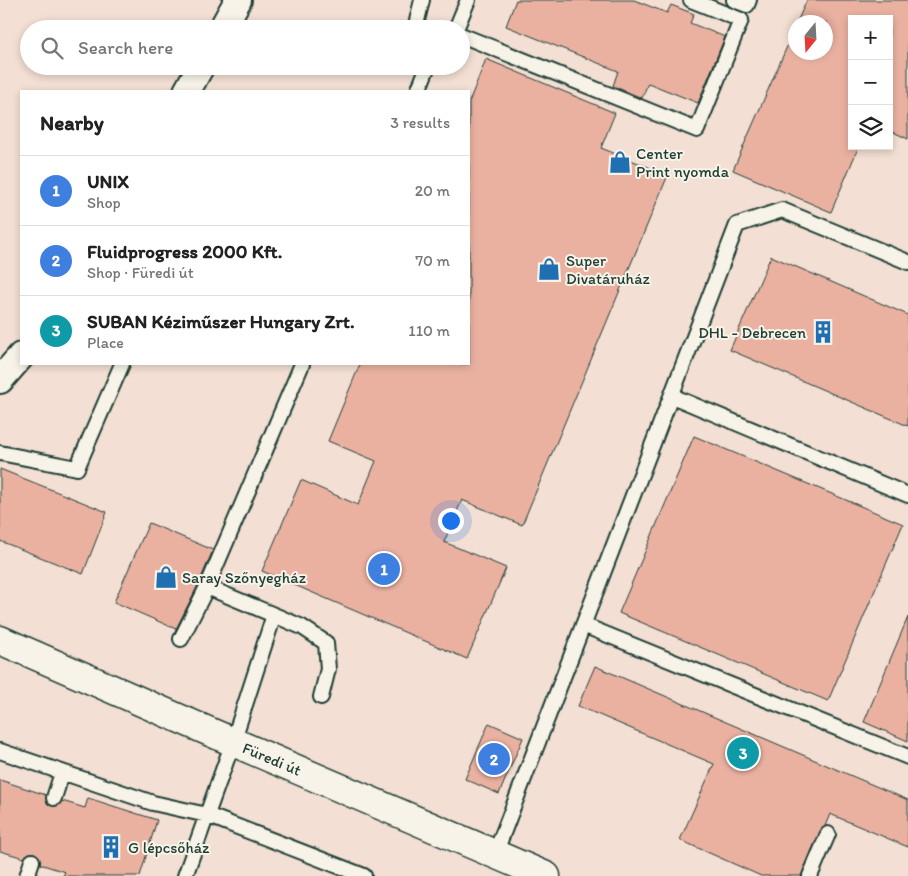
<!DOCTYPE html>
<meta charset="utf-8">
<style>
:root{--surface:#fff;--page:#f6f6f6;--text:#222;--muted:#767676;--line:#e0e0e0;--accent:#7c3aed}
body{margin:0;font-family:Itim,sans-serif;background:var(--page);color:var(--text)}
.controls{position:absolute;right:15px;top:15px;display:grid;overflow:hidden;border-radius:0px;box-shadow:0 2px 8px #0003}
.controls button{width:45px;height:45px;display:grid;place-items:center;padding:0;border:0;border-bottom:1px solid var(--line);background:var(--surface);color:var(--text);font:25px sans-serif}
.compass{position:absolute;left:788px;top:15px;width:45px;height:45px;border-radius:50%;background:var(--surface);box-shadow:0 2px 8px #0003;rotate:198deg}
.you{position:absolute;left:450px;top:520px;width:18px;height:18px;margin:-12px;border:4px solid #fff;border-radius:50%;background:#1a73e8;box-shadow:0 0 0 8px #1a73e833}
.badge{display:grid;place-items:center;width:32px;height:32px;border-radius:50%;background:var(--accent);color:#fff;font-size:16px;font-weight:700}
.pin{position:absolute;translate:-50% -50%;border:2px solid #fff;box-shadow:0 1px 5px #0006}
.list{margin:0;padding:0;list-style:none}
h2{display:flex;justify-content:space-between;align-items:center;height:65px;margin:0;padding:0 20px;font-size:21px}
h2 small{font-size:16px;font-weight:400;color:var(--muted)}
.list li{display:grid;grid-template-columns:32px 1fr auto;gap:15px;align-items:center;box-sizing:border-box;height:70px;padding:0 20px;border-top:1px solid var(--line)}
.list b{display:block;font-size:19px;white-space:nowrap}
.list p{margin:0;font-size:16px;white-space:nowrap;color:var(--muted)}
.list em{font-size:16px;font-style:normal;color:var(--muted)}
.icon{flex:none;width:28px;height:28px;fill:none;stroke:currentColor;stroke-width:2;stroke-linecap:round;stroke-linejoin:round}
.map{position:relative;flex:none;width:908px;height:876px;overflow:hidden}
.search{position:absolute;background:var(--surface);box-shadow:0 2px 8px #0003;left:20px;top:20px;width:450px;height:55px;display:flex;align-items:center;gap:12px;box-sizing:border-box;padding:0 18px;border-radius:28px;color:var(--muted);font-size:19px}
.panel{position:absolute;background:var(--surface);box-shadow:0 2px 8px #0003;left:20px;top:90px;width:450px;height:275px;border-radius:0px}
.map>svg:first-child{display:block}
.building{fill:#eab1a1;stroke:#1f3d34}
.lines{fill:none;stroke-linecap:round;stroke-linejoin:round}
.lane-casing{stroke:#1f3d34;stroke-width:18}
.street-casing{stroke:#1f3d34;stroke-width:30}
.primary-casing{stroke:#1f3d34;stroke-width:31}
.lane{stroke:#f7f3e8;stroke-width:14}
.street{stroke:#f7f3e8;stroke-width:26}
.primary{stroke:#f7f3e8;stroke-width:28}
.labels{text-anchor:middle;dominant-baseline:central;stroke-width:4;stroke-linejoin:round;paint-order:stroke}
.poi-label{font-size:16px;fill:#1f3d34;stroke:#f7f3e8;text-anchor:start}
.street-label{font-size:16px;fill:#1f3d34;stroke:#f7f3e8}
</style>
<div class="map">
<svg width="908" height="876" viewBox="0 0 908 876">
<rect width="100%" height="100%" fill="#f3dfd3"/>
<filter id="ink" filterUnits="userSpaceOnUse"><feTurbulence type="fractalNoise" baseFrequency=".02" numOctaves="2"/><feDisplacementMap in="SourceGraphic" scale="10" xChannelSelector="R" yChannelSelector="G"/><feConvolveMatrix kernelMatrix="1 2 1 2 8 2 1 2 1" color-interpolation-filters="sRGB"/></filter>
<g filter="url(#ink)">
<path class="building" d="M 516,0 L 634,0 L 667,13 L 671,5 L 694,14 L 690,23 L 725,37 L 698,103 L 648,83 L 642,98 L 613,86 L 618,71 L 506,26 Z
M 807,0 L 908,0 L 908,139 L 889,130 L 889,19 L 852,19 L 852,146 L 859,146 L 831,212 L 733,170 L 796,26 L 796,52 L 826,52 L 826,22 L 797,22 Z
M 486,59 L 615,113 L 601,148 L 668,175 L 522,525 L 462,500 L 444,542 L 506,568 L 467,659 L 262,571 L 301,480 L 358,505 L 376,461 L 328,441 L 360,364 L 469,364 L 469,102 Z
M 771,256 L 908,315 L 908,426 L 730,350 Z
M 694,436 L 903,524 L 828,701 L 619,613 Z
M 0,469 L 107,512 L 83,574 L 0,541 Z
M 149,523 L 213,550 L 199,583 L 176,629 L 114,602 Z
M 908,617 L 908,741 L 864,722 Z
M 595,666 L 908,800 L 908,847 L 830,814 L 825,826 L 820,831 L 801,876 L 761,876 L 680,840 L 714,764 L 578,706 Z
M 489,723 L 523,738 L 499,794 L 465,779 Z
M 0,780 L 46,795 L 47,803 L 52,806 L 59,805 L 62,801 L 85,808 L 88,798 L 157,820 L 140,876 L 63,876 L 65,872 L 40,864 L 40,859 L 35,853 L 30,853 L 24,858 L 0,851 Z"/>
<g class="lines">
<defs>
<path id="lane" d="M 734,0 L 747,5 L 749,0
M 415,29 L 422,0
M 456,29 L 468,0
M 461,35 L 697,130 L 741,20 L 691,0
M 418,91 L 428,66
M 672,396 L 908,495
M 0,453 L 77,468 L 122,364
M 274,615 L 302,627 L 326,643 L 328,669 L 321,697
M 583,625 L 908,757
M 181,639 L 207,587
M 0,751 L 153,803 L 207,815 L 364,876
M 54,798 L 62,773
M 495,854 L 737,225 L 782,210 L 908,262
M 27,876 L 32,861
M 185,876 L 233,742 L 274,615 L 207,587 L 302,364
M 810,876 L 828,834"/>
<path id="street" d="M 222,29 L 238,0
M 187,91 L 201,66
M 0,380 L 21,356"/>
<path id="primary" d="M 0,640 L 233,742 L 546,876"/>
</defs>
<use href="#lane" class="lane-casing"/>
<use href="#street" class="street-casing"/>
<use href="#primary" class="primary-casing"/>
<use href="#lane" class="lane"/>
<use href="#street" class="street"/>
<use href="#primary" class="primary"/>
</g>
</g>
<defs>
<symbol id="shop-bare" viewBox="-9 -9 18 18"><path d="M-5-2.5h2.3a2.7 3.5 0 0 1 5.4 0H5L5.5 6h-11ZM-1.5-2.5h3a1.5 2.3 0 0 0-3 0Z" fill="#1f6fb2" stroke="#f7f3e8" stroke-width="2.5" paint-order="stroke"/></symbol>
<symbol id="building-bare" viewBox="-9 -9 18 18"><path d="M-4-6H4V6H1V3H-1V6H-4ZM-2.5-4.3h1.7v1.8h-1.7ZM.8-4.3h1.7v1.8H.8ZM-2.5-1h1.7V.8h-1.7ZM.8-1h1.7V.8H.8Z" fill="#1f6fb2" stroke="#f7f3e8" stroke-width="2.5" paint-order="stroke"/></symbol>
</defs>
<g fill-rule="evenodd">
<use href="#shop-bare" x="604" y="146" width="32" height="32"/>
<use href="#shop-bare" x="533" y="253" width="32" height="32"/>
<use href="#building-bare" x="807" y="316" width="32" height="32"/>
<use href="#shop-bare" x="150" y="561" width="32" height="32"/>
<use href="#building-bare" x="95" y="831" width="32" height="32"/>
</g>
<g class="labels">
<g class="poi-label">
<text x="636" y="153">Center<tspan x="636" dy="18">Print nyomda</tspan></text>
<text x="566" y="260">Super<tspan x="566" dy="18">Divatáruház</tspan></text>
<text x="806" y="332" text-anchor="end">DHL - Debrecen</text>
<text x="182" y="577">Saray Szőnyegház</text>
<text x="128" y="847">G lépcsőház</text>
</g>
<g class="street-label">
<text transform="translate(272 759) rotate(23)">Füredi út</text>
</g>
</g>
</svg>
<div class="controls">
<button>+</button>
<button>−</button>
<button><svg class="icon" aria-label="layers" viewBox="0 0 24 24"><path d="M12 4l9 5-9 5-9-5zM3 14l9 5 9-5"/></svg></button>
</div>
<svg class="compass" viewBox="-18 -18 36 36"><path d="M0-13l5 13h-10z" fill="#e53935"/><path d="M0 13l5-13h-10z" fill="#767676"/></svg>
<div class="you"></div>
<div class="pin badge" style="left:384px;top:569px;background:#3f7fe0">1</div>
<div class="pin badge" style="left:494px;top:759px;background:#3f7fe0">2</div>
<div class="pin badge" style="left:743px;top:753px;background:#0f9aa8">3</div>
<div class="search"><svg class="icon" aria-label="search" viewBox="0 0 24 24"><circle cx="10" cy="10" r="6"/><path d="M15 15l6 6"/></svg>Search here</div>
<section class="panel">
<h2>Nearby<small>3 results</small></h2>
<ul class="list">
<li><span class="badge" style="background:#3f7fe0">1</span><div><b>UNIX</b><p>Shop</p></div><em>20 m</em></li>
<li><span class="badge" style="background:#3f7fe0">2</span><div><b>Fluidprogress 2000 Kft.</b><p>Shop · Füredi út</p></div><em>70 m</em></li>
<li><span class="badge" style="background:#0f9aa8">3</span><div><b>SUBAN Kéziműszer Hungary Zrt.</b><p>Place</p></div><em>110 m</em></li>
</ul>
</section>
</div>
